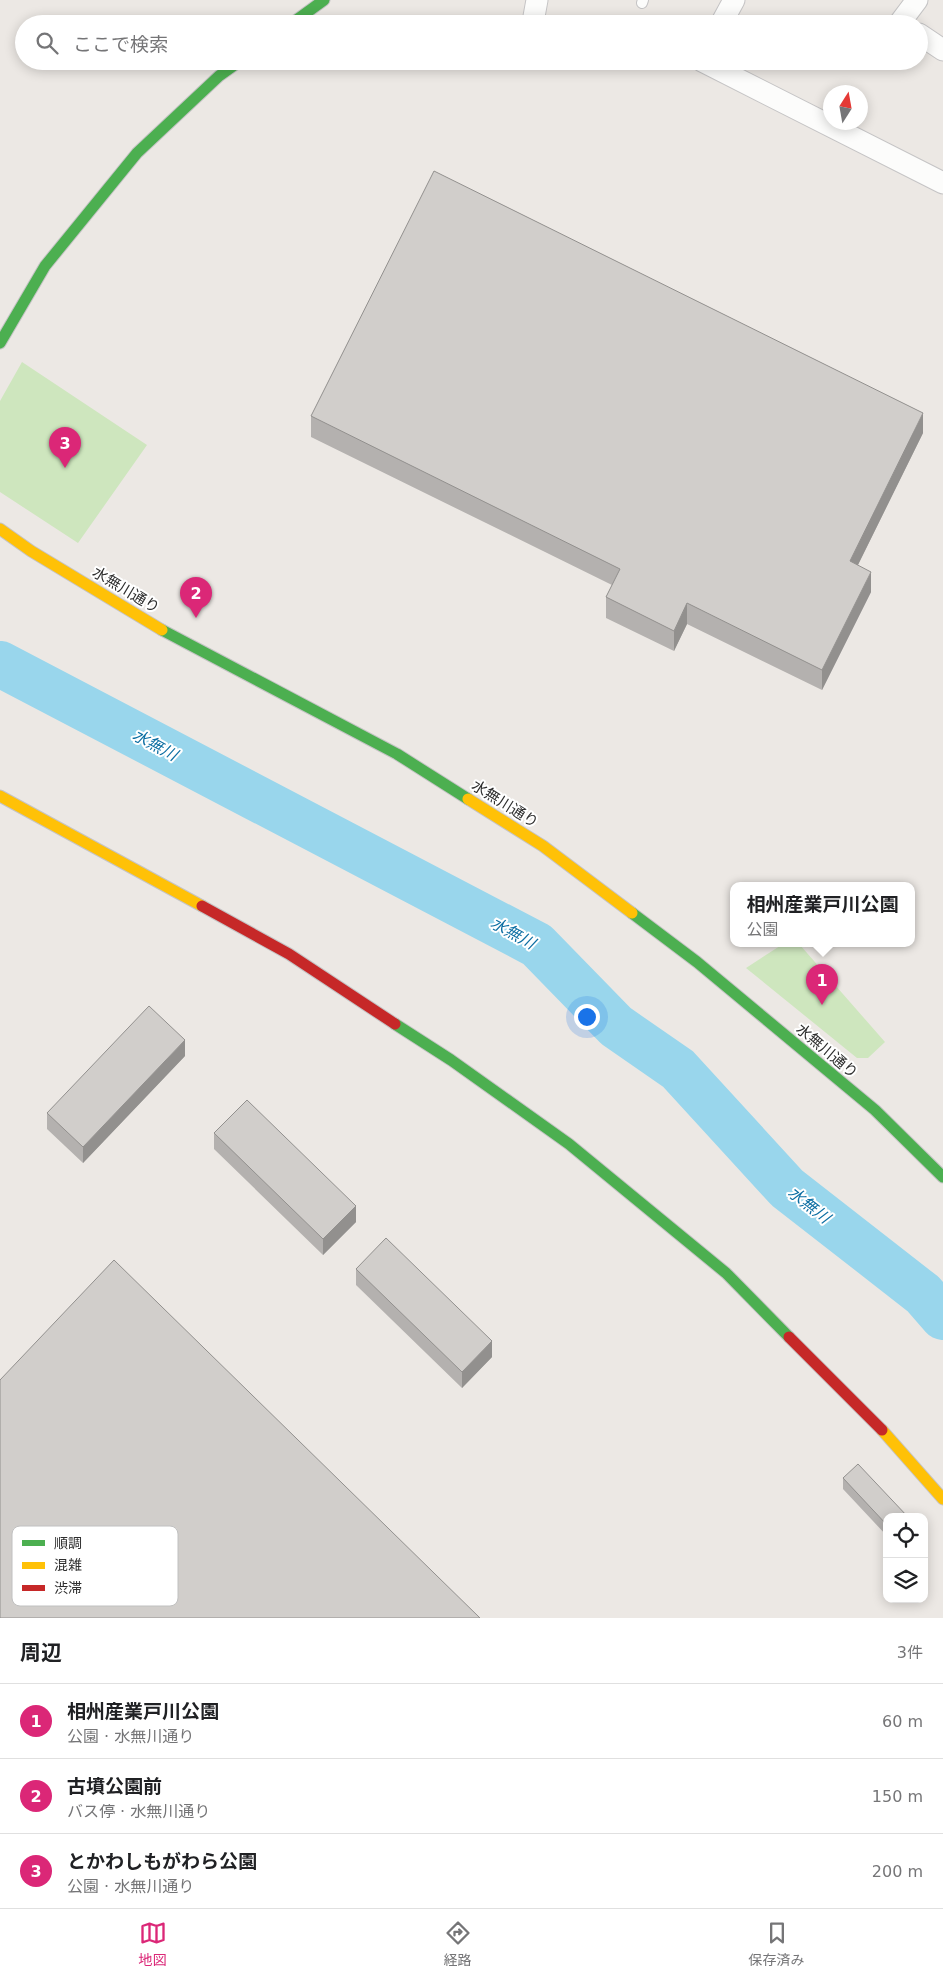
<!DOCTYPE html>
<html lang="ja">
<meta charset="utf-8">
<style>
:root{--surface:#fff;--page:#f6f6f6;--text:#202124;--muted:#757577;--line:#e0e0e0;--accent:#db2777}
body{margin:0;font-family:"DejaVu Sans","Noto Sans JP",sans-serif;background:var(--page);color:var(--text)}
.controls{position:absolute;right:15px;bottom:15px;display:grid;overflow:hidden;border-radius:10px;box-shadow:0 2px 12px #0003}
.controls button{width:45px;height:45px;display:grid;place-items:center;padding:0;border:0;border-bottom:1px solid var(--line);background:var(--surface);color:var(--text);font:25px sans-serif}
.compass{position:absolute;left:823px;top:85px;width:45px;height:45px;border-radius:50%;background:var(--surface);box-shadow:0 2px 12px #0003;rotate:11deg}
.you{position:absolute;left:586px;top:1016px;width:18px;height:18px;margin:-12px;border:4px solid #fff;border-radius:50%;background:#1a73e8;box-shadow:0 0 0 8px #1a73e833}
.badge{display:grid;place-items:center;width:32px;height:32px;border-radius:50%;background:var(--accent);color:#fff;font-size:16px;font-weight:700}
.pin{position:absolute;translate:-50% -41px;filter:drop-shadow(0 1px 2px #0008)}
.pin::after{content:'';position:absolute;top:26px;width:18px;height:15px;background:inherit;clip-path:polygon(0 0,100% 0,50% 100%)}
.popup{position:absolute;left:730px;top:882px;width:185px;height:65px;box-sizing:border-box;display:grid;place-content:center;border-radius:10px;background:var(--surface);filter:drop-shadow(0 1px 4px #0005);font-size:16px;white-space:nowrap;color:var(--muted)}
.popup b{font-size:19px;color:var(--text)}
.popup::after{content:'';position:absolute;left:50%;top:100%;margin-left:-10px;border:10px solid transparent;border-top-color:var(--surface)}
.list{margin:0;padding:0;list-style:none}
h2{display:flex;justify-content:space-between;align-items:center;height:65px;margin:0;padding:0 20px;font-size:21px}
h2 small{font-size:16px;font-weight:400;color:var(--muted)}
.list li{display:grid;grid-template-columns:32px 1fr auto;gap:15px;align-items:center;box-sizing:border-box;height:75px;padding:0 20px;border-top:1px solid var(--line)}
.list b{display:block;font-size:19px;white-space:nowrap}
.list p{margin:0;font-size:16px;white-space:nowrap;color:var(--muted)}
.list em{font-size:16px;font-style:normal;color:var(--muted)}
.icon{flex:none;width:28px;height:28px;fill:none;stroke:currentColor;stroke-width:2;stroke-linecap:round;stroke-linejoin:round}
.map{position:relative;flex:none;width:943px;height:1618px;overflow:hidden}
.search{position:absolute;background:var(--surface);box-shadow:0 2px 12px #0003;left:15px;right:15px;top:15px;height:55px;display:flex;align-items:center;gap:12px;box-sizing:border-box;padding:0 18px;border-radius:28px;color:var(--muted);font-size:19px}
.sheet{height:290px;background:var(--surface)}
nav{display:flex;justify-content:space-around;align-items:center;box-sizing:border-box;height:70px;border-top:1px solid var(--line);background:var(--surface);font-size:14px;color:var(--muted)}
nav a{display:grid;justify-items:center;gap:2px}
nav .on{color:var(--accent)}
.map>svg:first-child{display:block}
.green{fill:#cee6be}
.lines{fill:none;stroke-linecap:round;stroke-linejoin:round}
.river{stroke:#99d6ec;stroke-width:46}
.lane-casing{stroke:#c5c4c5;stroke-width:12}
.street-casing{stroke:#c5c4c5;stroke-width:23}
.fast-casing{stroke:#c5c4c5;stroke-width:13}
.slow-casing{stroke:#c5c4c5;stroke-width:13}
.jam-casing{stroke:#c5c4c5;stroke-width:13}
.lane{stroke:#fcfcfb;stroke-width:10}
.street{stroke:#fcfcfb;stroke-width:21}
.fast{stroke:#4caf50;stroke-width:11}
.slow{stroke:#ffc107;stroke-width:11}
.jam{stroke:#c62828;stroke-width:11}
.wall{fill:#b4b1af}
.shaded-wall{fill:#92908e}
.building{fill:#d1cecb;stroke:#92908e}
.labels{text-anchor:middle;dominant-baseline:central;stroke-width:4;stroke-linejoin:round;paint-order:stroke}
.street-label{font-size:15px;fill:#2e2e2e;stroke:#fff}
.water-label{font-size:16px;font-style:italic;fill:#0d6fa3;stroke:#fff}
.key{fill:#fff;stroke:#c0c0c0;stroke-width:1}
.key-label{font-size:14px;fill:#2e2e2e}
</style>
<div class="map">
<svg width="943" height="1618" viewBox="0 0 943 1618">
<rect width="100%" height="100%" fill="#ece8e4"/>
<path class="green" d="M 22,362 L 147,445 L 78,543 L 0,492 L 0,401 Z
M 783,944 L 800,945 L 885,1042 L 868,1058 L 857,1058 L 746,968 Z"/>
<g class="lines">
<path class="river" d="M 0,664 L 537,945 L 616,1026 L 678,1069 L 787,1188 L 923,1294 L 943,1317"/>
<defs>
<path id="lane" d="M 642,3 L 643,0"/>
<path id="street" d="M 533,22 L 537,0
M 721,24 L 734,0
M 899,24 L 917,0
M 919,34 L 943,50
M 702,61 L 943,183"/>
<path id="fast" d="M 291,24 L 324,0
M 0,343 L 45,266 L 137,153 L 219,76 L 240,61
M 162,630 L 397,754 L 468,799
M 632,913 L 697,962 L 875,1110 L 943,1177
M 395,1024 L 451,1060 L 569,1144 L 726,1273 L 789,1337"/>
<path id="slow" d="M 0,529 L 31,551 L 162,630
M 0,796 L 202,906
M 468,799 L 543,846 L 632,913
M 882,1430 L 943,1499"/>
<path id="jam" d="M 202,906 L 289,954 L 395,1024
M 789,1337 L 882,1430"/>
</defs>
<use href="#lane" class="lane-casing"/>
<use href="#street" class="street-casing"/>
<use href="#fast" class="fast-casing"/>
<use href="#slow" class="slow-casing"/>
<use href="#jam" class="jam-casing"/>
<use href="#lane" class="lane"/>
<use href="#street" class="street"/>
<use href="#fast" class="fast"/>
<use href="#slow" class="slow"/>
<use href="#jam" class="jam"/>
</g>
<path class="wall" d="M 311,416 L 923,433 L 858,565 L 871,592 L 822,690 L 687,624 L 674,651 L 606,618 L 606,597 L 612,585 L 311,437 Z
M 185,1056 L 83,1163 L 47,1129 L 47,1113 Z
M 214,1133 L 356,1222 L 323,1255 L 214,1149 Z
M 356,1269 L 492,1357 L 462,1388 L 356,1285 Z
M 843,1478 L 887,1517 L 887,1536 L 843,1489 Z"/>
<path class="shaded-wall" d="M 923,413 L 923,433 L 850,581 L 850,561 Z
M 871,572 L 871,592 L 822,690 L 822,670 Z
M 687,603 L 687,624 L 674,651 L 674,631 Z
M 185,1040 L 185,1056 L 83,1163 L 83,1147 Z
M 356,1206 L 356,1222 L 323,1255 L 323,1239 Z
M 492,1341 L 492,1357 L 462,1388 L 462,1372 Z"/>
<path class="building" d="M 434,171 L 923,413 L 850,561 L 871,572 L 822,670 L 687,603 L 674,631 L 606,597 L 620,569 L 311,416 Z
M 149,1006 L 185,1040 L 83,1147 L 47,1113 Z
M 247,1100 L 356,1206 L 323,1239 L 214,1133 Z
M 386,1238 L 492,1341 L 462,1372 L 356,1269 Z
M 114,1260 L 480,1618 L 0,1618 L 0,1380 Z
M 858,1464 L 908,1517 L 887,1517 L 887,1525 L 843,1478 Z"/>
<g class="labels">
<g class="street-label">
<text transform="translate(126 590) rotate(31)">水無川通り</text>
<text transform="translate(505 804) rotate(32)">水無川通り</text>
<text transform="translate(827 1051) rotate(40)">水無川通り</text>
</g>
<g class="water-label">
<text transform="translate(155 745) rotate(28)">水無川</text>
<text transform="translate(513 933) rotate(29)">水無川</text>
<text transform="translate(809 1205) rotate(38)">水無川</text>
</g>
</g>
<rect x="12" y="1526" width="166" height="80" rx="8" class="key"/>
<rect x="22" y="1540" width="23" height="6" fill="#4caf50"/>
<rect x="22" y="1562" width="23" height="7" fill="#ffc107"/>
<rect x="22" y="1585" width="23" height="6" fill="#c62828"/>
<g class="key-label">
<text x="54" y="1548">順調</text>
<text x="54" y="1570">混雑</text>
<text x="54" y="1593">渋滞</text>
</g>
</svg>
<div class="controls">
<button><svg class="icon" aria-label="locate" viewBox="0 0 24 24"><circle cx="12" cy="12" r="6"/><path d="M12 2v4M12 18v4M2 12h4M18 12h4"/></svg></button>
<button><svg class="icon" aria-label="layers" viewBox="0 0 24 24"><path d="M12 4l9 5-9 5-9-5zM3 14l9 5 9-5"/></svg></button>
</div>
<svg class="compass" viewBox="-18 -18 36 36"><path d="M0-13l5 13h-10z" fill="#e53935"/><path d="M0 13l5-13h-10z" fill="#757577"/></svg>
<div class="you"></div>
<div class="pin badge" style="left:822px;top:1005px">1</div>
<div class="popup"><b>相州産業戸川公園</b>公園</div>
<div class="pin badge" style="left:196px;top:618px">2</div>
<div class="pin badge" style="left:65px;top:468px">3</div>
<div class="search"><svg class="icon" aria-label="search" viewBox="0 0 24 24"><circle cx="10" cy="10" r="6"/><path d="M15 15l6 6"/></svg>ここで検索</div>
</div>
<section class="sheet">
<h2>周辺<small>3件</small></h2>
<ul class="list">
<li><span class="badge">1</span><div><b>相州産業戸川公園</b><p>公園 · 水無川通り</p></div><em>60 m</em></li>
<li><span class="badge">2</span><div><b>古墳公園前</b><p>バス停 · 水無川通り</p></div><em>150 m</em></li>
<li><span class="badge">3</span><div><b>とかわしもがわら公園</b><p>公園 · 水無川通り</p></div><em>200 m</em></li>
</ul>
</section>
<nav>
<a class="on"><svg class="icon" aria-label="map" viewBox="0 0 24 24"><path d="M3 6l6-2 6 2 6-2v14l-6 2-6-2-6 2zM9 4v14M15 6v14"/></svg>地図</a>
<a><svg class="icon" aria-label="directions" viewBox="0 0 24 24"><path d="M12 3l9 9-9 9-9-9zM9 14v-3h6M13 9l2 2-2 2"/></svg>経路</a>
<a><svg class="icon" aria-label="saved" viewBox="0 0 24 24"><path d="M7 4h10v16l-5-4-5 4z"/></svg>保存済み</a>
</nav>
